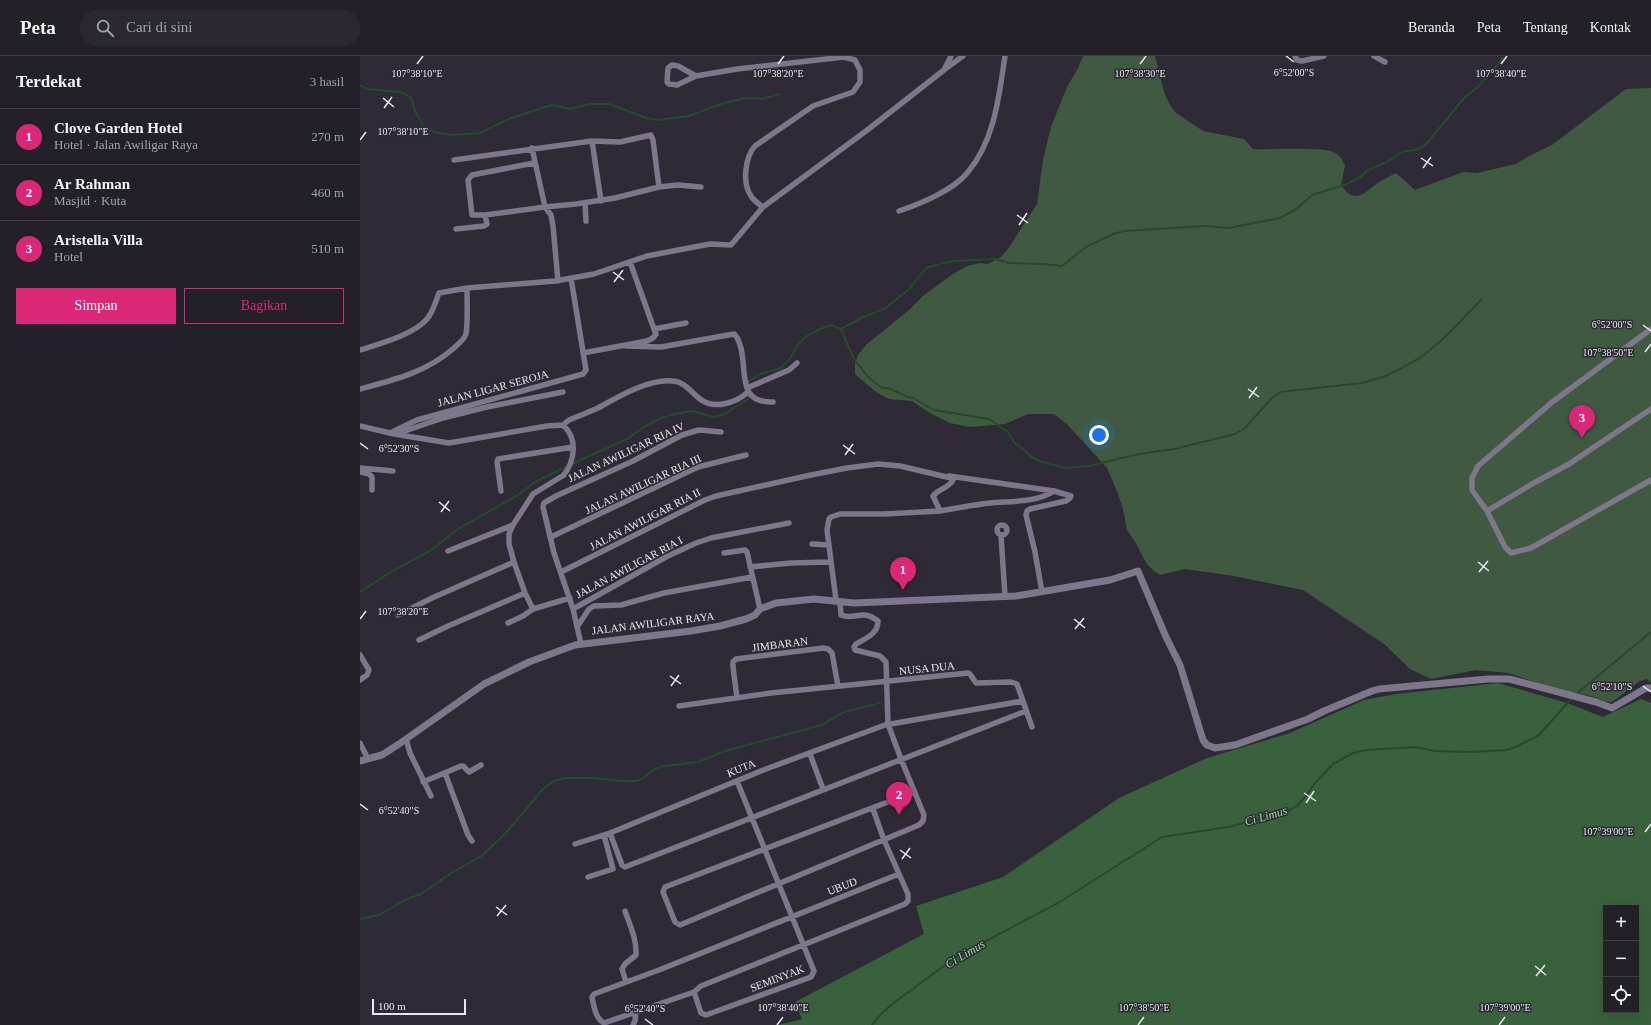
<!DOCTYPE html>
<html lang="id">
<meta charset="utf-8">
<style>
:root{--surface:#232028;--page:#2b2830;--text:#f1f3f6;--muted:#a3a3a8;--line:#403e45;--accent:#db2777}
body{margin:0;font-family:"Times New Roman",serif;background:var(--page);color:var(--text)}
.controls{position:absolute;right:12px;bottom:12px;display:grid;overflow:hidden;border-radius:0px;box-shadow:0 4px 16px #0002}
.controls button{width:36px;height:36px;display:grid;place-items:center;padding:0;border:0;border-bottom:1px solid var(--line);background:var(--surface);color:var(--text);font:20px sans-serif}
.scale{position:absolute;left:12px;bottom:10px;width:94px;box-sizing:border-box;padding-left:4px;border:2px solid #e9e6ee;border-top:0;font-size:11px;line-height:14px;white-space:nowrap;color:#e9e6ee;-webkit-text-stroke:3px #2f2b36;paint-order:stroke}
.you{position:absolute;left:739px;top:379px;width:14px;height:14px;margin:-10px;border:3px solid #fff;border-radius:50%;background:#1a73e8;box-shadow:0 0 0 6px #1a73e833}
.badge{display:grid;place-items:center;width:26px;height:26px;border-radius:50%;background:var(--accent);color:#fff;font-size:13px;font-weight:700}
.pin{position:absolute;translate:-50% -33px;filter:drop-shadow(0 1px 2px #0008)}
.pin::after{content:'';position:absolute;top:21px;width:14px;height:12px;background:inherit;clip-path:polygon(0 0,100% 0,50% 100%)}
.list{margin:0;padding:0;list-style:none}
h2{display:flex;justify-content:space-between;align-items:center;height:52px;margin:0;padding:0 16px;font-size:17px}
h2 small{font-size:13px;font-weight:400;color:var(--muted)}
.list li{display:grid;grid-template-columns:26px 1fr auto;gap:12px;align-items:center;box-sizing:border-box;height:56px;padding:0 16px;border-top:1px solid var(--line)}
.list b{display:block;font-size:15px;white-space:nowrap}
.list p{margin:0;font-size:13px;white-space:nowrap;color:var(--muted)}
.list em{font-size:13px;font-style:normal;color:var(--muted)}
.actions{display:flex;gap:8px;padding:12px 16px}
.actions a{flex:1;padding:9px 0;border:1px solid var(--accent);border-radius:0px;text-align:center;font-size:14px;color:var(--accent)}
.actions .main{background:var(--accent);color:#fff}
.icon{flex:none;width:22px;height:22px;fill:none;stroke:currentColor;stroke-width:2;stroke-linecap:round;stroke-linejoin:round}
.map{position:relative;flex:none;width:1291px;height:969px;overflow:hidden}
header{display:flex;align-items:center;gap:24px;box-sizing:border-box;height:56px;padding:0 20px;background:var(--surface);border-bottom:1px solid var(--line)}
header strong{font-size:19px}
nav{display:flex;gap:22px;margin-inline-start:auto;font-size:14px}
.search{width:280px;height:36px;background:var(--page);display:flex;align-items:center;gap:10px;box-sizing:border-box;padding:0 14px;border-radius:22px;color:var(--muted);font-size:15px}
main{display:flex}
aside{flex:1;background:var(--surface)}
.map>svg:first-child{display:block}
.green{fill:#405a42}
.forest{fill:#39613c;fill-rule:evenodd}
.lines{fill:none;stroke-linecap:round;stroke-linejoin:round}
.stream{stroke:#254c29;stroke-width:2}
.minor{stroke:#7e768b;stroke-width:5.5}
.tertiary{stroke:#7e768b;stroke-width:7}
.ticks{fill:none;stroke:#e9e6ee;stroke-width:1.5}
.labels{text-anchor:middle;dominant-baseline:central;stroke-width:3;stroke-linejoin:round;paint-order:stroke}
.street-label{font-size:11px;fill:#e9e6ee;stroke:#2f2b36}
.water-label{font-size:12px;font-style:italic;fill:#9cdba0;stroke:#2f2b36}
.ticks-label{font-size:10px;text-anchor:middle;fill:#e9e6ee;stroke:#2f2b36;stroke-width:3;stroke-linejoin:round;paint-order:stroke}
</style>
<header>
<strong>Peta</strong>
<div class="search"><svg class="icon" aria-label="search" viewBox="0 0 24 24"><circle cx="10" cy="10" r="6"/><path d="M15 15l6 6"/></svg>Cari di sini</div>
<nav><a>Beranda</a><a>Peta</a><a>Tentang</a><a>Kontak</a></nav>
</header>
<main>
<aside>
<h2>Terdekat<small>3 hasil</small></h2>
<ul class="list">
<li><span class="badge">1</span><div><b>Clove Garden Hotel</b><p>Hotel · Jalan Awiligar Raya</p></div><em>270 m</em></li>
<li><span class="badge">2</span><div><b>Ar Rahman</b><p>Masjid · Kuta</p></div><em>460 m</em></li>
<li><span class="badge">3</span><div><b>Aristella Villa</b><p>Hotel</p></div><em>510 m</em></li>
</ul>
<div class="actions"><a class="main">Simpan</a><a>Bagikan</a></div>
</aside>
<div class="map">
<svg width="1291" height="969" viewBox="0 0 1291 969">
<rect width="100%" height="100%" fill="#2f2b36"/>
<path class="green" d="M 723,0 L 795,0 L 804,36 L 810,49 L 816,57 L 843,75 L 884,83 L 893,93 C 909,94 963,90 975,97 C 980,99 982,104 985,109 L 981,129 C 995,150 1005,136 1019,126 C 1024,123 1030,120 1036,117 L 1055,134 L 1103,116 L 1117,117 L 1156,108 L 1171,99 L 1192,89 L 1266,33 L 1291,32 L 1291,626 L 1286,623 L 1280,625 L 1252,646 L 1244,645 L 1232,640 L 1217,637 L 1197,634 L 1149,617 L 1116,614 L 1071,623 L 1050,613 L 1024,588 L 943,534 L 874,520 L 825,513 L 800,519 L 794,515 L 787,508 L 774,484 L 767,474 L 763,453 L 757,435 L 747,412 L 707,368 L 694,358 L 668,358 L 645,368 L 610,371 L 590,367 L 570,357 L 552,345 L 529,343 L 516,336 L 495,318 L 495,308 L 498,299 L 507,288 L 549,254 L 563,240 L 590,220 L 607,210 L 620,207 L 628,208 L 641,201 L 648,193 L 677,148 L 683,104 L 691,71 L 707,31 L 718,12 Z"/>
<path class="forest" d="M 1138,627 L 1207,647 L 1243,661 L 1281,643 L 1291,647 L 1291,969 L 418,969 L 442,963 L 435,946 L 564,878 L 556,850 L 643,821 L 759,742 L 847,702 L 930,677 L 1004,644 L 1036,638 ZM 1246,852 L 1276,852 L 1276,954 L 1246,954 Z"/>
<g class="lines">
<path class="stream" d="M 0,30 L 8,33 L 40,36 L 45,38 L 51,42 L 55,55 L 64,71 L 74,76 L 91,79 L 120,77 L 151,62 L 192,49 L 211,53 L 229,48 L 249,48 L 286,62 L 298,64 L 329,60 L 364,47 L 387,42 L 402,43 L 420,38
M 481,273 L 503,261 L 524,253 L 548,234 L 566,212 L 580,208 L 594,205 L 635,203 L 650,207 L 683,208 L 702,210 L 726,191 L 753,178 L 764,175 L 846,170 L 868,172 L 920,162 L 935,154 L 952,139 L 987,128 L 999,122 L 1008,114 L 1025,107 L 1042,96 L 1059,93 L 1068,86 L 1105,41 L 1119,30 L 1143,2
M 212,408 L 269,382 L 282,372 L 301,362 L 315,358 L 332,355 L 354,361 L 365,358 L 388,343 L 392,338 L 388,328 L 389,325 L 400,318 L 421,312 L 430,303 L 437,290 L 447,280 L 456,275 L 471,269 L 481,273 L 494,303 L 508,321 L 522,332 L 528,332 L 548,341 L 553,342 L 574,354 L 629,363 L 648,376 L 654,386 L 672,401 L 682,406 L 705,412 L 729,410 L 779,398 L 814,393 L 875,378 L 885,372 L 911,343 L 920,336 L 1002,327 L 1026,320 L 1060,302 L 1083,283 L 1122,243
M 0,536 L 34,514 L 70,495 L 98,473 L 158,439 L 175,426 L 206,411
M 1215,639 L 1291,576
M 0,863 L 19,859 L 45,844 L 61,838 L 90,818 L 123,799 L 146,777 L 182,734 L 194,725 L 204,722 L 232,722 L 262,725 L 276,725 L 282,723 L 293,714 L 304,710 L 338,706 L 365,695 L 462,669 L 484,656 L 520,647
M 512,969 L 518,961 L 531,949 L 596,901 L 698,847 L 802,781 L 868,771 L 926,756 L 937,750 L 945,741 L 955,727 L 973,708 L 993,697 L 1006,694 L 1055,691 L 1075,695 L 1111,696 L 1146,694 L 1158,690 L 1179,679 L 1212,642"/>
<path class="minor" d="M 935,0 L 937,4 L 942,5 L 964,0
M 1014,0 L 1025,6
M 585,13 L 603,0
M 336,20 L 318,10 L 312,9 L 308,12 L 307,26 L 309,28 L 317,29 L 336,20 L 377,13 L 484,1 L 495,4 L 500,14 L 500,26 L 493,36 L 453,50 L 395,90 C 385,101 382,127 391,140 C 394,145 399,148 403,151
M 232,85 L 241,145
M 172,92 L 185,151 L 191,159 L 193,170 L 198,225
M 94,104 L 232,85 L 260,86 L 291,79 L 293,84 L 299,131
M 174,107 L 112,119 L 108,124 L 112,159 L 125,159 L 185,151 L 216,148 L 255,142 L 299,131 L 318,129 L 341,131
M 225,147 L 226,165
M 539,155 C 560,148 594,134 608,116 C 635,84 639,39 645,0
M 96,173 L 124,170 L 127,168 L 125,159
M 270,206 L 294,273 L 326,267
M 1291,273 L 1191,347 L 1118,410 L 1112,422 L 1112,434 L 1127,455 L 1145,491 L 1151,497 L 1171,492 L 1291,424
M 266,290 L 301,291 L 374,278 C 379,282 379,287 381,292 C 387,316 377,347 413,346
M 0,294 C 19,288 48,280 63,267 C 72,260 75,247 79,237 L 107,232 L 195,225 L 234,218 L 287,200 L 350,188 L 371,189 L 403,151 L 506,75 L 584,14 L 591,0
M 223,297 L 287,285 L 293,282 L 296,278 L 294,273
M 387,332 L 429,314 L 437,307
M 0,333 C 34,324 67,316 94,292 C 98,288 104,284 106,278 C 108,268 107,244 107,232
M 203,369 L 209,364 C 219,360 229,356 238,352 C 258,341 288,323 312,325 C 324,325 331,336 340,343 C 354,354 376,347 388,336
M 0,370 L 34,378 L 89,387 L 187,370 L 203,369 C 218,382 215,404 204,419 L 173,438 L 153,469 L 149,478 L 149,488 L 154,506 L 165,537 L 173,553 L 210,542
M 30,377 L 57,364 L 223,318 L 226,314 L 225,308 L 211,222
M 36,378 L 83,362 L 127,351 L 203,336
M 0,412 L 33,415
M 0,416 L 9,418 L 12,421 L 12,434
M 589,420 L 694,435 L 711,440 L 710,442 L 706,445 L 670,453 L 667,455 L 666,459 L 675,496 L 682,536
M 141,435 L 137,406 L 138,403 L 213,391
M 580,455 C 597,452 613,449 630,447 C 650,445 676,447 694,435
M 1127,455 L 1172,428 L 1209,408 L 1291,353
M637 474a5 5 0 1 1 10 0a5 5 0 1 1-10 0Z
M 641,479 L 645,540
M 191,481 L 338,411 L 386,399
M 452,488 L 469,489
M 88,495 L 153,469
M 364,497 L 385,494 L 387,496 L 400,553
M 390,511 L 431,507 L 470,506
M 201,516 L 345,444 L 356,440 L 451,419 L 487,412 L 518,408 L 540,410 L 591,422 L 593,424 C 589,432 578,433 573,440 L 580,455 L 524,458 L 480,458 L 471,461 L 469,463 L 467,474 L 476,544
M 480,545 L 481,559 C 495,565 502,552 518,565 C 518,578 506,582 496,588 L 494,591 L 495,594 L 520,600 L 526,606 L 528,668 L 541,703 L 564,759 L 563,765 L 559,769 L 320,869 L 315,866 L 303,836 L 305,831 L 554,736
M 213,553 L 306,501 L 336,487 L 351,482 L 429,467
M 38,559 L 72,542 L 154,506
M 148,567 L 163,560 L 173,553
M 217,571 L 229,553 L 234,550 L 261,549 L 304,537 L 392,521
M 59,584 L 88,570 L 165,537
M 221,588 L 213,553 L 194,497 L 183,451 L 184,447 L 196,440 L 273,405 L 322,379 L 339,374 L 361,376
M 0,599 L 9,614 L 7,619 L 0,624
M 377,642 L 373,611 L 373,606 L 376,603 L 463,592 L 468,593 L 472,597 L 478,630
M 319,650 L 411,637 L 608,617 L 610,618 L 616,627 L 651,626 L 657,628 L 672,671
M 46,683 L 50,697 L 71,740
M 0,687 L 8,703
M 450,698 L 463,733
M 85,717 L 108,779 L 112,785
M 377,725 L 454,915 L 451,921 L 346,959 L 341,957 L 334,936 L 341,930 L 545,848 L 548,845 L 548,838 L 524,784 L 513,753
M 63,726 L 101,710 L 103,710 L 109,716 L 121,709
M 250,777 L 262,809 L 265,811 L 666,655
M 215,788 L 250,777 L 406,713 L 525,669 L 663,645
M 228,821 L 253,813 L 244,779
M 265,855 C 270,869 277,884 276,899 L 265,908 L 262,913 L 266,926
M 334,936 L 244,967 C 235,962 234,950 232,941 L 234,938 L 299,914 L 539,818
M 273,969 L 275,965 L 276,955"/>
<path class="tertiary" d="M 0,705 L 22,699 L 39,688 L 124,628 L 169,606 L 215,589 L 331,575 L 360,570 L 386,563 L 395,559 L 400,553 L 416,547 L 454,543 L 494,547 L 656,540 L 750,524 L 778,515 L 806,581 L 820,609 L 843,684 L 847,689 L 855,692 L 875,689 L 948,663 L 964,655 L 1012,635 L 1019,633 L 1128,623 L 1149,623 L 1236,646 L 1252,652 L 1286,632 L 1291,632"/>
</g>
<path class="ticks" d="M 926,0 L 934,6M 57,8 L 63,0M 418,8 L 424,0M 780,8 L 786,0M 1141,8 L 1147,0M 23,42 L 34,51M 24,52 L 32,41M 0,84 L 6,76M 1061,102 L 1073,110M 1063,112 L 1071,101M 657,159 L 668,167M 659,169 L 667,157M 253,216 L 264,224M 254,226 L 263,214M 1283,269 L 1291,275M 1285,296 L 1291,288M 888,333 L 899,341M 889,342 L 897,331M 0,387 L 8,393M 483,389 L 495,398M 485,399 L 493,388M 79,446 L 90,455M 81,456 L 89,445M 1118,506 L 1129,515M 1119,516 L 1128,505M 0,563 L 6,555M 714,563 L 725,572M 715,573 L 724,562M 310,620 L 321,628M 311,630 L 319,619M 1283,630 L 1291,636M 944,737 L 956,745M 946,747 L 954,735M 0,748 L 8,754M 1285,776 L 1291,768M 540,794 L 551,802M 542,803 L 550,792M 136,851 L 147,859M 137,860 L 146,849M 1175,910 L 1186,919M 1176,920 L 1185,909M 285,963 L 293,969M 417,969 L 423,961M 778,969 L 784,961M 1139,969 L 1145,961"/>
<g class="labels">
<g class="street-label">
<text transform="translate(133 332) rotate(-15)">JALAN LIGAR SEROJA</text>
<text transform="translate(266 396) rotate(-25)">JALAN AWILIGAR RIA IV</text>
<text transform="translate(283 428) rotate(-25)">JALAN AWILIGAR RIA III</text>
<text transform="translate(285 463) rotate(-27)">JALAN AWILIGAR RIA II</text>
<text transform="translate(269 511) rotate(-28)">JALAN AWILIGAR RIA I</text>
<text transform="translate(293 567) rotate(-7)">JALAN AWILIGAR RAYA</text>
<text transform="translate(420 588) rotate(-7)">JIMBARAN</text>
<text transform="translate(567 612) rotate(-6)">NUSA DUA</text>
<text transform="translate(381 712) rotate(-22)">KUTA</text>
<text transform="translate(482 830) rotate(-21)">UBUD</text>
<text transform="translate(417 922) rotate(-21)">SEMINYAK</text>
</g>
<g class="water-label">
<text transform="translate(906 760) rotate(-16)">Ci Limus</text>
<text transform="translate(605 898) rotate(-31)">Ci Limus</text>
</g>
</g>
<g class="ticks-label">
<text x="934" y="20">6°52'00"S</text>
<text x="57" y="21">107°38'10"E</text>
<text x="418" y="21">107°38'20"E</text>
<text x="780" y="21">107°38'30"E</text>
<text x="1141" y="21">107°38'40"E</text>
<text x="43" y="79">107°38'10"E</text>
<text x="1252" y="272">6°52'00"S</text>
<text x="1248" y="300">107°38'50"E</text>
<text x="39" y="396">6°52'30"S</text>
<text x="43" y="559">107°38'20"E</text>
<text x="1252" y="634">6°52'10"S</text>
<text x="39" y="758">6°52'40"S</text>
<text x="1248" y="779">107°39'00"E</text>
<text x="423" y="955">107°38'40"E</text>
<text x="784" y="955">107°38'50"E</text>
<text x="1145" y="955">107°39'00"E</text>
<text x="285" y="956">6°52'40"S</text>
</g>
</svg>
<div class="controls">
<button>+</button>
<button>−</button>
<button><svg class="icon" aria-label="locate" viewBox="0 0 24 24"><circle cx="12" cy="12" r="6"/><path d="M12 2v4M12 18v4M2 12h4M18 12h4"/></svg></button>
</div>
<div class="scale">100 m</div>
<div class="you"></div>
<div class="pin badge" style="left:543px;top:534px">1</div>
<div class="pin badge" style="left:539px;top:759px">2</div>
<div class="pin badge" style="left:1222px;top:382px">3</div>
</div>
</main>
